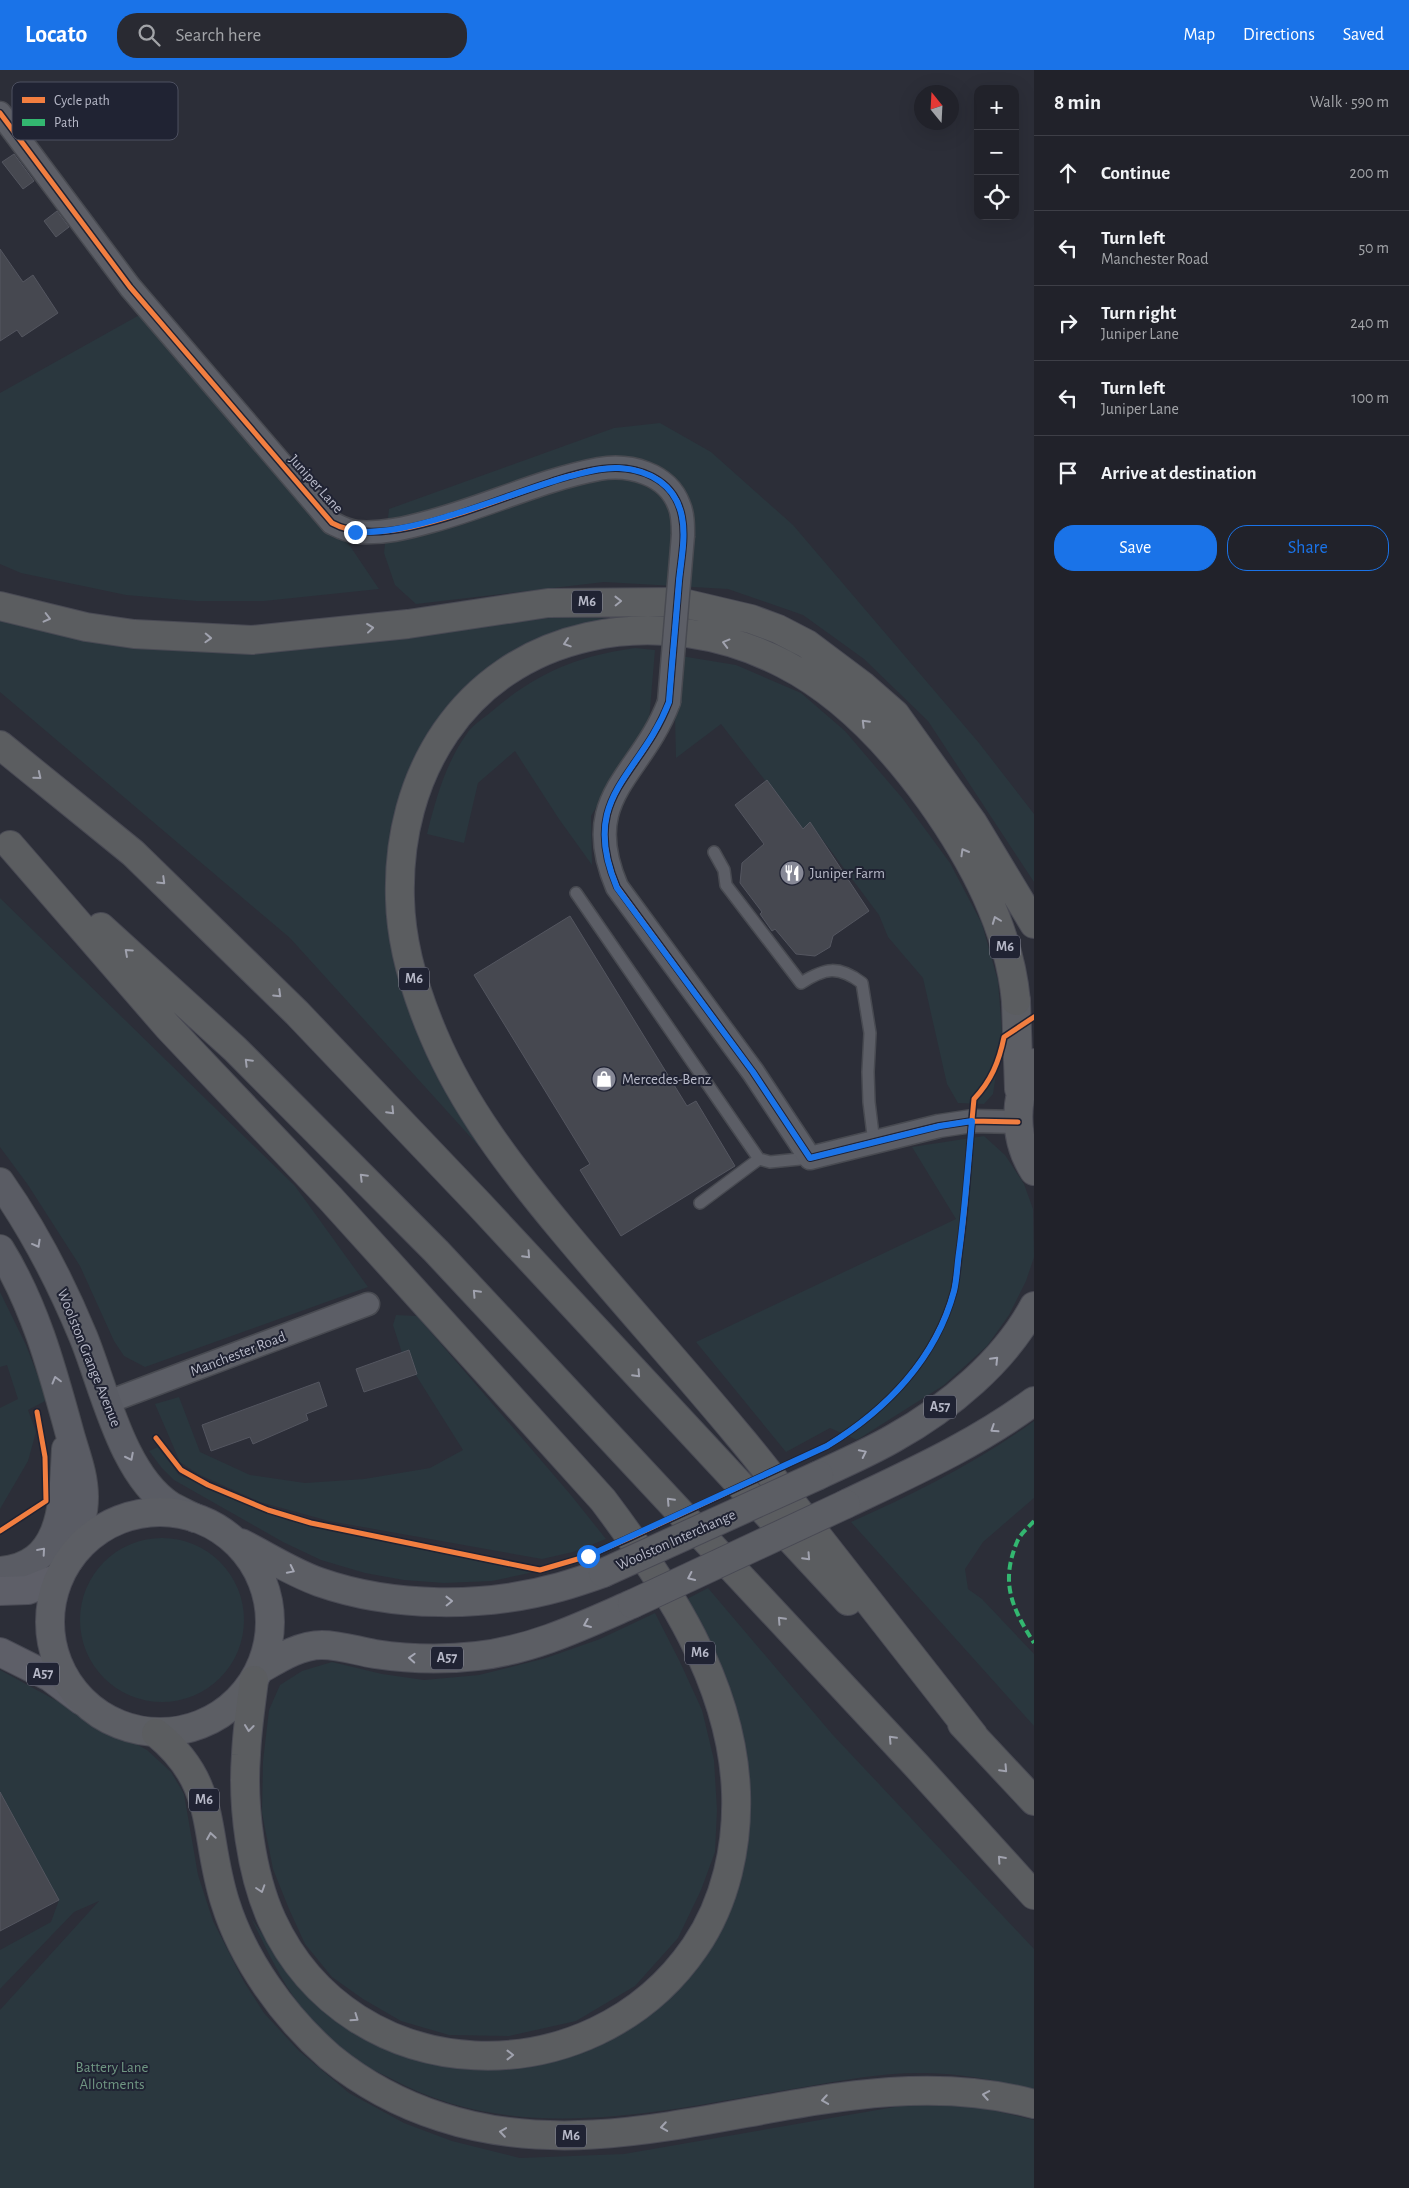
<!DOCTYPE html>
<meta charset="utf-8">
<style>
:root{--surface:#21222a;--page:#292a32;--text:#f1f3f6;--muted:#a2a4a8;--line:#3e3f47;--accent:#1a73e8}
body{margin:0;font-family:"Alegreya Sans",sans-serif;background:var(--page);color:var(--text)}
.controls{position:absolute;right:15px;top:15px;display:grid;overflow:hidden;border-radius:10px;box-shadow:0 5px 20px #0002}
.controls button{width:45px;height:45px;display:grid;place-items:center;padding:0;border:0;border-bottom:1px solid var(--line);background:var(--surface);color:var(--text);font:25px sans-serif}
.compass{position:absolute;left:914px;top:15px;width:45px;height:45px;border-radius:50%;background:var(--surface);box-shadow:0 5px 20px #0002;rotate:342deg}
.stop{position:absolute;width:15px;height:15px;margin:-11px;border:4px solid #1a73e8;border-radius:50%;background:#fff}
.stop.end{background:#1a73e8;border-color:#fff;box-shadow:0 1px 5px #0008}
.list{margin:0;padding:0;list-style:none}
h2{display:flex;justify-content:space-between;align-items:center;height:65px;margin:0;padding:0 20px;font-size:21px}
h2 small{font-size:16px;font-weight:400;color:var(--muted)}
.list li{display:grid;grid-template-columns:32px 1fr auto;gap:15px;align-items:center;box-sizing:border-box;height:75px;padding:0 20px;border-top:1px solid var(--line)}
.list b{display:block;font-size:19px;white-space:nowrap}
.list p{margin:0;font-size:16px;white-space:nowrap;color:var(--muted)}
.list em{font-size:16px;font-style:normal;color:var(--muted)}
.actions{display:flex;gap:10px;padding:15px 20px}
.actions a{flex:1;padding:11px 0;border:1px solid var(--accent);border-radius:20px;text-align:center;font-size:18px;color:var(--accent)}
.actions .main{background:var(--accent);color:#fff}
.icon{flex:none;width:28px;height:28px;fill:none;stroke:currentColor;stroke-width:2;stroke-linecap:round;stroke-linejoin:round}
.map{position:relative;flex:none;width:1034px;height:2118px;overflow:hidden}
header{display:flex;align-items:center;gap:30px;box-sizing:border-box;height:70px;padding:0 25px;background:var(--accent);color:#fff}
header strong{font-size:24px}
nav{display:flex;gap:28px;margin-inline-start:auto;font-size:18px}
.search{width:350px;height:45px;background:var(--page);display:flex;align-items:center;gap:12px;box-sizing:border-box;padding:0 18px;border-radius:20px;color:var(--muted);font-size:19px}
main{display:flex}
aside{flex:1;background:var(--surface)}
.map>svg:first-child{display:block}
.green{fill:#2a373e}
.building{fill:#464850;stroke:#545660}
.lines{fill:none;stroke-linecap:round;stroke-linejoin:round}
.service-casing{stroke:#484a51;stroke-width:14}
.minor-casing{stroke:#484a51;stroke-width:25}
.secondary-casing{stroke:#484a51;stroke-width:30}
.primary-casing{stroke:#4a4b55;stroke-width:30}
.trunk-casing{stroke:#494a54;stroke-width:30}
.motorway-casing{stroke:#494a54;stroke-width:30}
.service{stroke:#5c5e66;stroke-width:11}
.minor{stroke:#5c5e66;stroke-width:22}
.secondary{stroke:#5a5c64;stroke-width:28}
.primary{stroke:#5e5f68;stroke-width:28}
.trunk{stroke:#5c5e64;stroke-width:28}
.motorway{stroke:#5b5d60;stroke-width:28}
.minor-bridge-casing{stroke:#484a51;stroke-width:25;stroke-linecap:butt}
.trunk-bridge-casing{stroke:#494a54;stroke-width:30;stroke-linecap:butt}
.minor-bridge{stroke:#5c5e66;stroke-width:22}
.trunk-bridge{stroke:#5c5e64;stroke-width:28}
.quiet{stroke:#33b770;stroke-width:4;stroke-dasharray:8 4;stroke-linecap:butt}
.cycleway-casing{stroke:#202333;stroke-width:8}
.cycleway{stroke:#f27e40;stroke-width:5}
.oneway{stroke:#a0a2ae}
.oneway2{stroke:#a0a2af}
.oneway3{stroke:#a5a7b4}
.route{stroke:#1a73e8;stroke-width:6}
.labels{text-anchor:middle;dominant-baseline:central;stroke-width:4;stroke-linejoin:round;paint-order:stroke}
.shield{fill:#202333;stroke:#8a8c9b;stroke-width:1}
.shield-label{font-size:14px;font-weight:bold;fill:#b7b9c8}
.street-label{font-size:15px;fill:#b7b9c8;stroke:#202333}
.poi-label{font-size:15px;fill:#b7b9c8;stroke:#202333;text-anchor:start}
.park-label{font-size:15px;fill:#709783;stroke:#202333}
.key{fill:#202333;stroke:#4d5060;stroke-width:1}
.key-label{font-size:14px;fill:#b7b9c8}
</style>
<header>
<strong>Locato</strong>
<div class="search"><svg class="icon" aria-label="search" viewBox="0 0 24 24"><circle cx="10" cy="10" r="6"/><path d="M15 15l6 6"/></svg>Search here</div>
<nav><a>Map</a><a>Directions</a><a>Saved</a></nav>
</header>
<main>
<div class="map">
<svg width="1034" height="2118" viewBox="0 0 1034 2118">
<rect width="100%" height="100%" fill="#2c2e38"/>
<path class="green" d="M 143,243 L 350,476 L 379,519 L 264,531 L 196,531 L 126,525 L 21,503 L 0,494 L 0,323 Z
M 660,353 L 711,382 L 793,455 L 979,673 L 1034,744 L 1034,812 L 928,651 L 864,589 L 803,545 L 728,519 L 604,512 L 416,534 L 395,515 L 384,483 L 389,439 L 614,358 Z
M 564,546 L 631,550 L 558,563 L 516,580 L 469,615 L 431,661 L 407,703 L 390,759 L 387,835 L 399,903 L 485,1083 L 290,868 L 0,622 L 0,547 L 57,564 L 172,581 L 302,580 Z
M 635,578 L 655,580 L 649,651 L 591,746 L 592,795 L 559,749 L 515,681 L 478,713 L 464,773 L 427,764 C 436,728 446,692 468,662 C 474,654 484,648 491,642 C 536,603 577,586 635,578 Z
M 681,586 L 736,595 L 801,623 L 845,661 L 903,729 L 950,793 L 982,854 L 998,911 L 1002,963 L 993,1024 L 984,1034 L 958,1033 L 947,1014 L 923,908 L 888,867 L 879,845 L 810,753 L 803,759 L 721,654 L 676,688 L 675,647 Z
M 0,828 L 295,1116 L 368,1217 L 145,1297 L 124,1286 L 114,1271 L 80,1196 L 28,1115 L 0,1077 Z
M 984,1066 L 1005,1085 L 1024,1114 L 1033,1139 L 1034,1187 L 1026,1211 L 1009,1245 L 987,1276 L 944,1315 L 857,1370 L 830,1358 L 786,1382 L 696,1272 L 956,1149 L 912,1077 Z
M 0,1222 L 26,1275 L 47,1330 L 28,1340 L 36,1362 L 28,1391 L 0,1439 L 0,1338 L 18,1329 L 7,1295 L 0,1297 Z
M 396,1245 L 417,1246 L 570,1424 L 606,1469 L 573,1482 L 542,1489 L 329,1451 L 260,1432 L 198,1404 L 180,1392 L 155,1334 L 179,1327 L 200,1382 L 250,1405 L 305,1413 L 364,1409 L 430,1398 L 463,1380 L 402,1283 L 393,1255 Z
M 1034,1351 L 1034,1428 L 983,1472 L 965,1499 L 968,1519 L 982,1529 L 1034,1584 L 1034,1656 L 851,1452 C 916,1423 976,1393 1034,1351 Z
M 158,1377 L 179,1405 L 289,1451 L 539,1501 L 492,1511 L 444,1513 L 404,1510 L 365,1503 L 321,1490 L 283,1472 L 174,1410 L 161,1397 L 149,1381 Z
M80 1550a82 82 0 1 1 164 0a82 82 0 1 1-164 0Z
M 708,1518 L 832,1664 L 1034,1879 L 1034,2020 C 997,2010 964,2004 926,2003 C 885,2002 844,2010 804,2017 C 667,2039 522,2079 392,2009 C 381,2003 367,1998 357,1990 C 337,1976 315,1955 300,1936 C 280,1909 266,1878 251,1848 L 299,1916 L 325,1941 L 363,1967 L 407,1987 L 440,1996 L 495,1998 L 544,1994 L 593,1978 L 640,1951 L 679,1919 L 709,1877 L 740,1816 L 749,1768 L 748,1721 L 683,1531 Z
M 655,1543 L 680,1592 L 702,1640 L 714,1690 L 717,1740 L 715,1782 L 701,1820 L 678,1868 L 635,1916 L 576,1951 L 509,1966 L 449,1965 L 401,1951 L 363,1929 L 332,1907 L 305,1874 L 289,1839 L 273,1799 L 262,1743 L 263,1691 L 269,1640 L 280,1615 L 302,1601 L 332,1592 L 382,1604 L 424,1610 L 479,1605 L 546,1588 L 600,1569 Z
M 0,1600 L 147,1680 L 171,1702 L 184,1724 L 198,1805 L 213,1851 L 244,1912 L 264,1943 L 299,1981 L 349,2023 L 404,2053 L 452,2071 L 520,2088 L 624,2084 L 906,2035 L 975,2036 L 1034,2050 L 1034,2118 L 0,2118 L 0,1940 L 99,1831 L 74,1842 L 0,1919 L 0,1880 L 51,1852 L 59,1830 L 0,1722 Z"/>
<path class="building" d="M 14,84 L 34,111 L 23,119 L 2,92 Z
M 57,141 L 69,157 L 56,167 L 44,151 Z
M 0,179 L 23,212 L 33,205 L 58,243 L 22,267 L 17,260 L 0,271 Z
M 767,710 L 803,759 L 810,752 L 869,841 L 833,866 L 830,877 L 815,886 L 796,884 L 775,859 L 772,861 L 760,844 L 762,842 L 740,813 L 742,793 L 764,774 L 735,735 Z
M 570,846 L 687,1036 L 696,1031 L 735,1096 L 621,1166 L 580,1100 L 590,1094 L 474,905 Z
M 409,1280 L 417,1304 L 364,1322 L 356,1299 Z
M 319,1312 L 327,1336 L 306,1344 L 308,1350 L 253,1374 L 250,1367 L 211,1381 L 202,1355 Z
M 0,1722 L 59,1830 L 0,1861 Z"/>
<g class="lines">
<defs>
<path id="service" d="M 714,782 L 724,800 L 726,815 L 801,913 C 825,898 838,895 862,913 L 870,963 L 868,1002 L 869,1032 L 874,1073
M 576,823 L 759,1089 L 770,1092 L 810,1088
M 700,1133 L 759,1089"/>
<path id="minor" d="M 0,43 L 130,217 L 332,453 C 340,457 347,461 357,462 C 382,464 407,458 432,451 C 488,436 541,410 599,399 C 629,394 667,403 679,435 C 683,444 683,455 683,465
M 669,632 C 641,707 578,726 617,817 L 753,1002 L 810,1088 L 939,1056 L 972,1051 L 1018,1052
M 108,1332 L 368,1234"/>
<path id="secondary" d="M 0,1112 C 33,1159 61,1213 83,1266 C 104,1317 122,1405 171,1436 C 178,1440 187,1444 195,1448
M 0,1179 C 34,1234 51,1295 68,1357 C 74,1381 84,1402 84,1427 C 84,1449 76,1469 69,1490
M 0,1501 C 66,1496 63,1428 66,1379"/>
<path id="primary" d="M 0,1521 L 28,1520 L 58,1508
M 0,1582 L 50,1607 L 82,1631"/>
<path id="trunk" d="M 1016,931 L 1019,1019
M 1034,993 C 1013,1026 1013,1068 1034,1101
M 819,1405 C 844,1393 870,1382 894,1368 C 948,1338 1005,1291 1034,1236
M 846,1434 C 911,1403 976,1374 1034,1331
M50 1552a110 110 0 1 1 220 0a110 110 0 1 1-220 0Z
M 241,1473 C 267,1486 291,1502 319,1512 C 393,1538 485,1538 560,1517 C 574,1513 589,1508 603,1503
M 259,1600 C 278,1589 299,1575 322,1575 C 340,1575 357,1581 375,1584 C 408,1589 443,1590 477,1586 C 532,1580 582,1556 632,1534"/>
<path id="motorway" d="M 0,536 L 86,557 L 134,564 L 252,570 L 408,554 L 548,533 L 679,532 L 751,549 L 778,559 L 807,574 L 863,616 L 895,644 L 973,753 L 1034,854
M 0,675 L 133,783 L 297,943 L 479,1134 L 848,1531
M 10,775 L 168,957 L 330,1128 L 603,1430 C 667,1515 732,1612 736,1722 C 738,1775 726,1832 695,1877 C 591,2029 352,2023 272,1850 C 251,1804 242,1736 246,1685 C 247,1660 251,1635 254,1610
M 101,857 L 235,979 L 436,1181 L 916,1695 L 1034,1825
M 962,1654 L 1034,1731
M 156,1663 C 219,1714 203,1763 225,1832 C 243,1890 284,1947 330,1987 C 363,2014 400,2034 441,2047 C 638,2112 836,1980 1034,2034
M 974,1666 C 922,1600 871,1534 819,1468 C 792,1433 766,1398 738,1365 C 680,1295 619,1228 561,1158 C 512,1099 464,1037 434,966 C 416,924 401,875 400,829 C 396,705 463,595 588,567 C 654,552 724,563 784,594 C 843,624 891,676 930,730 C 972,789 1009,857 1016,931"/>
</defs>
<use href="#service" class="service-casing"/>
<use href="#minor" class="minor-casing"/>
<use href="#secondary" class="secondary-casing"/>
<use href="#primary" class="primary-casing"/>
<use href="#trunk" class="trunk-casing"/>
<use href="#motorway" class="motorway-casing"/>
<use href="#service" class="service"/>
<use href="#minor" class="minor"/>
<use href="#secondary" class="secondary"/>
<use href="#primary" class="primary"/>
<use href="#trunk" class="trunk"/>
<use href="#motorway" class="motorway"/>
<defs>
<path id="minor-bridge" d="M 669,632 L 683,465"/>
<path id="trunk-bridge" d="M 603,1503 L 819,1405
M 632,1534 L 846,1434"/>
</defs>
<use href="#minor-bridge" class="minor-bridge-casing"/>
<use href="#trunk-bridge" class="trunk-bridge-casing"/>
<use href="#minor-bridge" class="minor-bridge"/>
<use href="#trunk-bridge" class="trunk-bridge"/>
<path class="quiet" d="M 1034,1451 C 1029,1457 1020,1464 1017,1472 C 1000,1513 1012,1538 1034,1573"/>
<defs>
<path id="cycleway" d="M 0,43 L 130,217 L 332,453 C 394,488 530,408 601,399 C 637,394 675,408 682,447 C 686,468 681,490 679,511 C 676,551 672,592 669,632 C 641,707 578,726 617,817 L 753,1002 L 810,1088 L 939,1056 L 972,1051 L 1018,1052
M 156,1368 L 181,1400 L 208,1415 L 268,1440 L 311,1453 L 540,1500 L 588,1486 L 627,1469 L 827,1376 C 886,1340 935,1290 954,1221 C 957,1207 958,1191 960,1176 C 967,1127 969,1078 974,1029 C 991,1011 999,992 1004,967 L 1034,947
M 0,1461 L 46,1431 L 45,1387 L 37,1342"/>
</defs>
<use href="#cycleway" class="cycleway-casing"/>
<use href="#cycleway" class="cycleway"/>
</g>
<defs><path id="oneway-chevron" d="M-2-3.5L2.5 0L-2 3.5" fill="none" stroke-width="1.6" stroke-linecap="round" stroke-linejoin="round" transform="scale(1.25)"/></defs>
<g class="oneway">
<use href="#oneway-chevron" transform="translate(618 531) rotate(-1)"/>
<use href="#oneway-chevron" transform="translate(47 548) rotate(14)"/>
<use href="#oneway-chevron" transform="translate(370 558) rotate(-6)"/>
<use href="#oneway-chevron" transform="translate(208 568) rotate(2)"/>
<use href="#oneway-chevron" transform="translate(567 573) rotate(162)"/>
<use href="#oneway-chevron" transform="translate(726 573) rotate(-165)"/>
<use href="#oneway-chevron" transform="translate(865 653) rotate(-135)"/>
<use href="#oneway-chevron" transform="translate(38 706) rotate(39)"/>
<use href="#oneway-chevron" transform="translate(964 782) rotate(-120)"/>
<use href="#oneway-chevron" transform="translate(162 811) rotate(44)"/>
<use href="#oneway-chevron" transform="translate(996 850) rotate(-111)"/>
<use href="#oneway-chevron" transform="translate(128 882) rotate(-138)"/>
<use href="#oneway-chevron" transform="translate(278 924) rotate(44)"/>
<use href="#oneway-chevron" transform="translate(248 992) rotate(-135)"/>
<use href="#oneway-chevron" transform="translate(391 1041) rotate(46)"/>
<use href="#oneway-chevron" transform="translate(363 1107) rotate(-135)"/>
<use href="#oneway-chevron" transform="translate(527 1185) rotate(47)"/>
<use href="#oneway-chevron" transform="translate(476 1223) rotate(-133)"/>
<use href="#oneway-chevron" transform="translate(637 1304) rotate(47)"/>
<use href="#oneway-chevron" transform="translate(670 1431) rotate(-133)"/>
<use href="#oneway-chevron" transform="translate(807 1487) rotate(47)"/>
<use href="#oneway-chevron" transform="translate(781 1550) rotate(-133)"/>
<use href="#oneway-chevron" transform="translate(249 1658) rotate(97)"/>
<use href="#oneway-chevron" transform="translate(892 1669) rotate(-133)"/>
<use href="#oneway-chevron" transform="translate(1004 1699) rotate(47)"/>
<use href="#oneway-chevron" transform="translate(211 1766) rotate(-99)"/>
<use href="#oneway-chevron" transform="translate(1001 1789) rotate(-132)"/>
<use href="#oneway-chevron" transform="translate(261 1819) rotate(72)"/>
<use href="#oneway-chevron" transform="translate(355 1948) rotate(35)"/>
<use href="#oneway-chevron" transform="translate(510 1985)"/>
<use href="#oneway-chevron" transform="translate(986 2025) rotate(-170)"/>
<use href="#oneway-chevron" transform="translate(825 2030) rotate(171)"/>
<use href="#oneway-chevron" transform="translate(664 2057) rotate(171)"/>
<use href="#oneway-chevron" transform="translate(503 2062) rotate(-172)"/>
</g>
<g class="oneway2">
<use href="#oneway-chevron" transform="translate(37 1174) rotate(61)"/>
<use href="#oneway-chevron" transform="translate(56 1310) rotate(-105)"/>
<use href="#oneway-chevron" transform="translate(130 1387) rotate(63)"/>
<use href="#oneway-chevron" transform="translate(42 1481) rotate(-49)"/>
</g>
<g class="oneway3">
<use href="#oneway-chevron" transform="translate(995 1290) rotate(-46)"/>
<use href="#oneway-chevron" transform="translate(994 1359) rotate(147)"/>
<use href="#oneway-chevron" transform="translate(863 1383) rotate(-26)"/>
<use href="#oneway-chevron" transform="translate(291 1500) rotate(26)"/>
<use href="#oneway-chevron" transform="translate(691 1507) rotate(155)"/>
<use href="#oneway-chevron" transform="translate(449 1531) rotate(-1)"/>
<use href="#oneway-chevron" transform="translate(587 1554) rotate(157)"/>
<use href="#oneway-chevron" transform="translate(412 1588) rotate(-177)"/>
</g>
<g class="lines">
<path class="route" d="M 355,462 C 386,463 415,456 445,447 C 486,435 526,419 567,407 C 584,403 601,397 619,398 C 650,400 676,415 682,447 C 686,467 681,490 679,511 C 676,551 672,591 669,632 C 640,707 578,726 617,818 L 753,1002 L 810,1088 L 940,1056 L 972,1051 C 968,1095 965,1139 959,1183 C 957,1196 957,1209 954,1221 C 936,1289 886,1340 827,1376 L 588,1486"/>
</g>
<defs>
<symbol id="restaurant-disc" viewBox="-11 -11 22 22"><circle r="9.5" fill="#868896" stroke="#202333"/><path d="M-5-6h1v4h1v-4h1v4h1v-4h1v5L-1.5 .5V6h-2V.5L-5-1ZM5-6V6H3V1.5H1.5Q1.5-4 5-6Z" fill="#fff"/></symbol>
<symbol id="shop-disc" viewBox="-11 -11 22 22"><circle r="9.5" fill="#868896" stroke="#202333"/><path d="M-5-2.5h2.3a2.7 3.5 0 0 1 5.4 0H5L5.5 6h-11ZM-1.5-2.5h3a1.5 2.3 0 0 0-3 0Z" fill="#fff"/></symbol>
</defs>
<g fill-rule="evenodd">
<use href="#restaurant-disc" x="778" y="789" width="28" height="28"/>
<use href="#shop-disc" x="590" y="995" width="28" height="28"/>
</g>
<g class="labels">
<g class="shield">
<rect x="572" y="520.5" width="30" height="23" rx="4"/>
<rect x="990" y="865.5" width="30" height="23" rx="4"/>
<rect x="399" y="897.5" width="30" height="23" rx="4"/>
<rect x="924" y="1325.5" width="32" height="23" rx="4"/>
<rect x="685" y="1571.5" width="30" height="23" rx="4"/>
<rect x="431" y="1576.5" width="32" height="23" rx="4"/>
<rect x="27" y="1592.5" width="32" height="23" rx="4"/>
<rect x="189" y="1718.5" width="30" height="23" rx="4"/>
<rect x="556" y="2054.5" width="30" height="23" rx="4"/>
</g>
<g class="shield-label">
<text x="587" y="532">M6</text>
<text x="1005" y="877">M6</text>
<text x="414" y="909">M6</text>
<text x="940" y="1337">A57</text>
<text x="700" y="1583">M6</text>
<text x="447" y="1588">A57</text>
<text x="43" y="1604">A57</text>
<text x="204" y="1730">M6</text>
<text x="571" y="2066">M6</text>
</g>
<g class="street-label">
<text transform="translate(316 414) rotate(48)">Juniper Lane</text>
<text transform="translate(238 1284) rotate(-21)">Manchester Road</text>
<text transform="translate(89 1288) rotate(68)">Woolston Grange Avenue</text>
<text transform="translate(676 1470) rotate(-24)">Woolston Interchange</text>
</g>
<g class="poi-label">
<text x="810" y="803">Juniper Farm</text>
<text x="622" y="1009">Mercedes-Benz</text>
</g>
<g class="park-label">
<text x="112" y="1997">Battery Lane<tspan x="112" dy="17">Allotments</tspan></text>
</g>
</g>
<rect x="12" y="12" width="166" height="58" rx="8" class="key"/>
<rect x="22" y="27" width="23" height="6" fill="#f27e40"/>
<rect x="22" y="49" width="23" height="7" fill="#33b770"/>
<g class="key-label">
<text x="54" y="35">Cycle path</text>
<text x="54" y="57">Path</text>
</g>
</svg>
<div class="controls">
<button>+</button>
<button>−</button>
<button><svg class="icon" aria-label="locate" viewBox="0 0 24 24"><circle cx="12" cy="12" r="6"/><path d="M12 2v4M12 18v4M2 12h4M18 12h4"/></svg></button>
</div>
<svg class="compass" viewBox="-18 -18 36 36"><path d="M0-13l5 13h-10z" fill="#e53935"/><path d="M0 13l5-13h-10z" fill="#a2a4a8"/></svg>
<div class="stop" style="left:588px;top:1486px"></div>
<div class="stop end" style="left:355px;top:462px"></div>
</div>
<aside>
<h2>8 min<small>Walk · 590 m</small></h2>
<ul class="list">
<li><svg class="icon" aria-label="ahead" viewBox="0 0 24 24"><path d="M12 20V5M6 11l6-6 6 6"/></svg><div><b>Continue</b></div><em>200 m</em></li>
<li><svg class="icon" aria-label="left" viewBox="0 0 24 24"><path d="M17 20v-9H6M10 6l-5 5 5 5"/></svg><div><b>Turn left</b><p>Manchester Road</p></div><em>50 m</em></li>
<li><svg class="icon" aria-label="right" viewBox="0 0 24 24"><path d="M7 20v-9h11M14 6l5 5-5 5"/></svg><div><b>Turn right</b><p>Juniper Lane</p></div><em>240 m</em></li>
<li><svg class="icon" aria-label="left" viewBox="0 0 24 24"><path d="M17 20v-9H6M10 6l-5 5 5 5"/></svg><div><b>Turn left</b><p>Juniper Lane</p></div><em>100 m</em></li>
<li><svg class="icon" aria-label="arrive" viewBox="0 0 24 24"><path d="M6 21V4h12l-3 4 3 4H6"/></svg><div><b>Arrive at destination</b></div></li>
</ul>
<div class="actions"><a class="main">Save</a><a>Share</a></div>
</aside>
</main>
